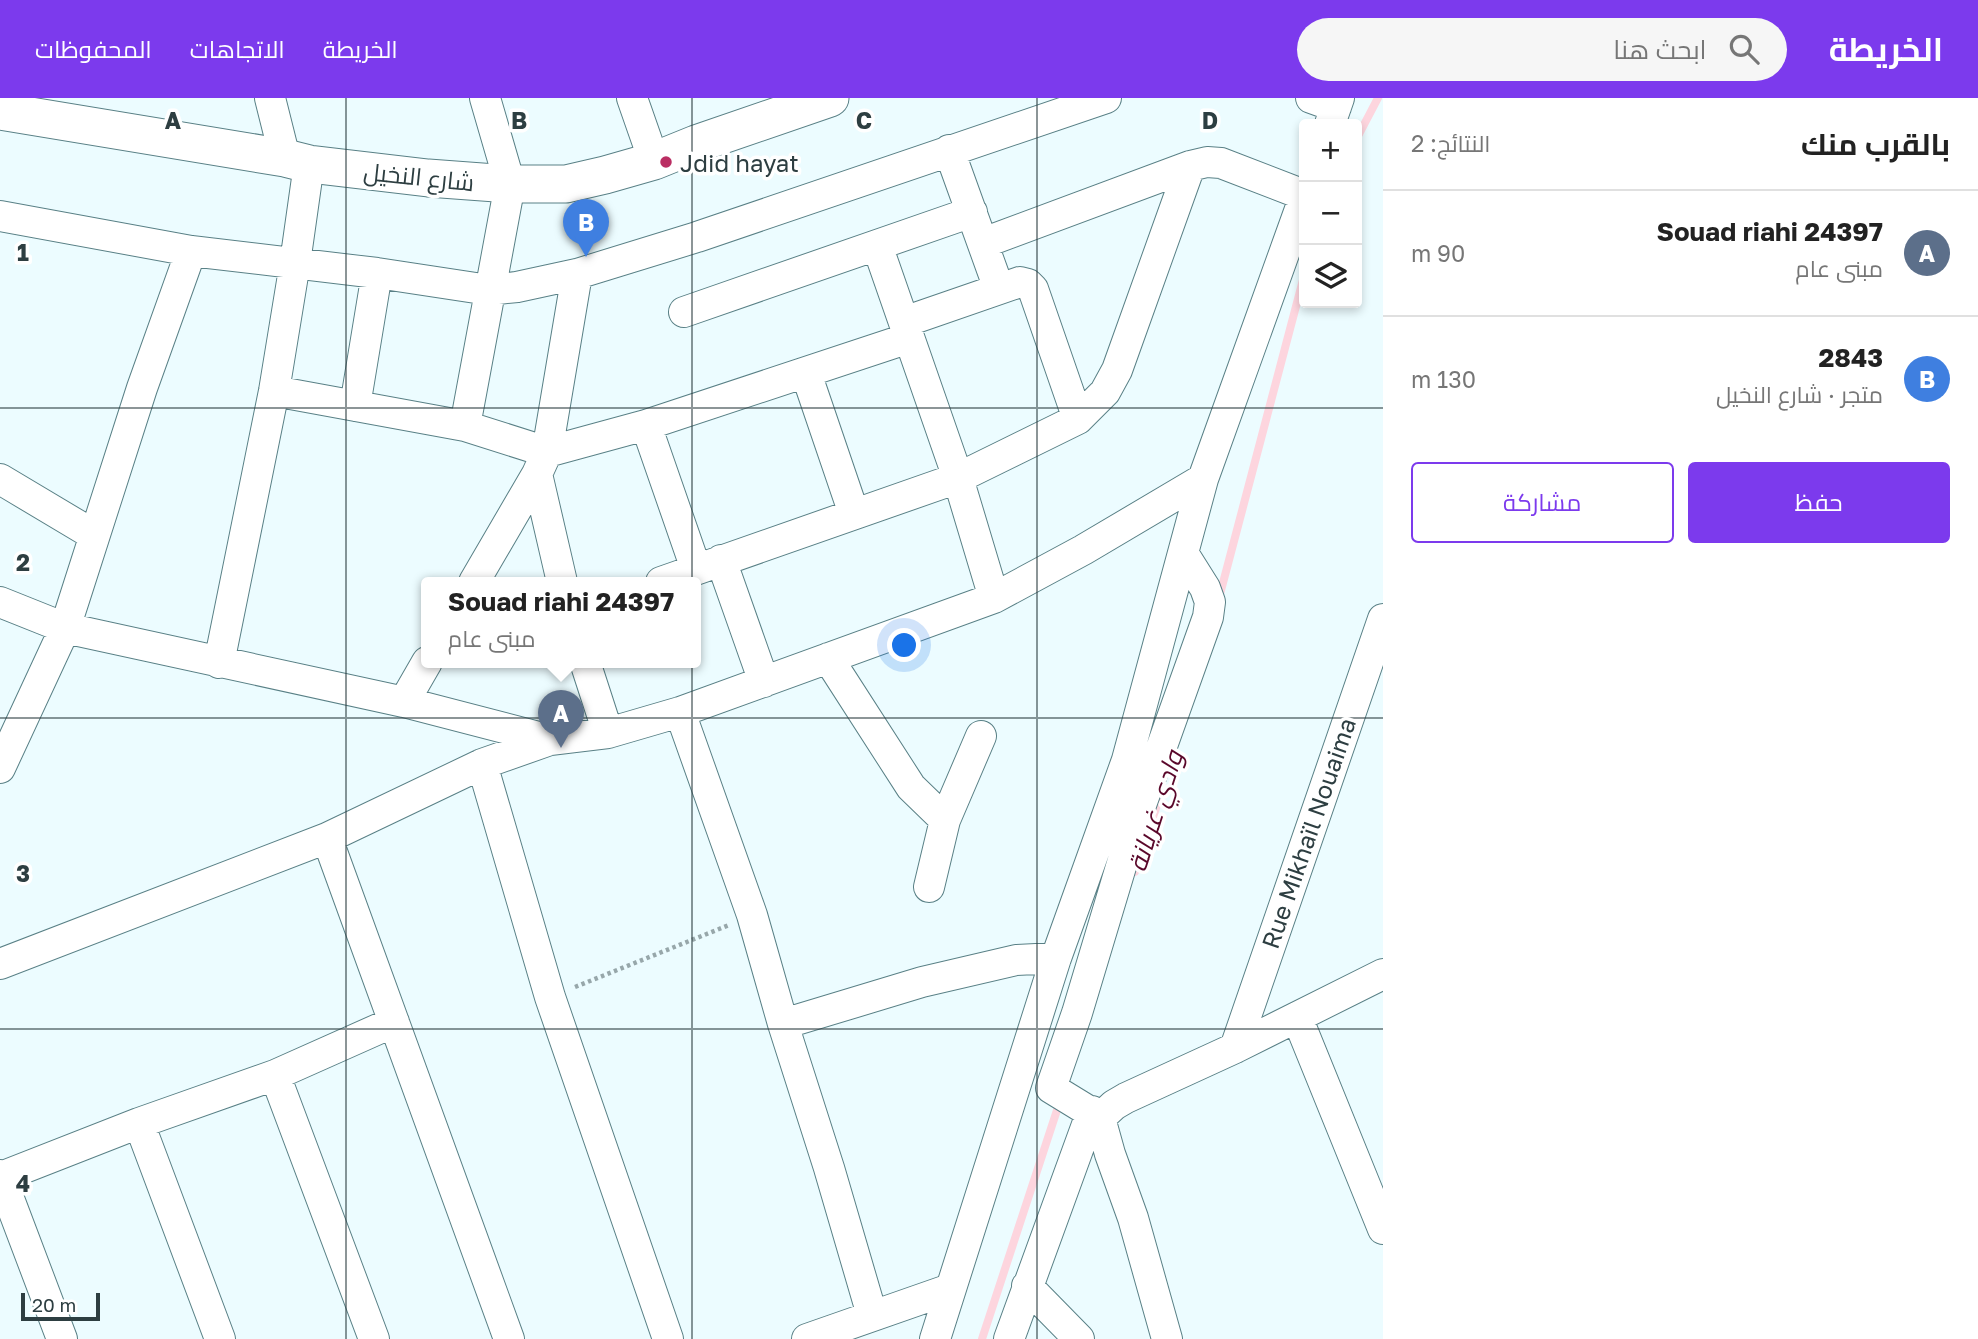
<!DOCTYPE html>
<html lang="ar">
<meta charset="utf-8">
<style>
:root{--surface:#fff;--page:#f6f6f6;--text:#222;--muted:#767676;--line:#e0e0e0;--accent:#7c3aed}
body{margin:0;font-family:"Golos Text",Cairo,sans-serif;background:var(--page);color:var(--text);direction:rtl}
.controls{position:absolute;right:21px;top:21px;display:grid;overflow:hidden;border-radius:7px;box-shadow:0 4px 10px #0003}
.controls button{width:63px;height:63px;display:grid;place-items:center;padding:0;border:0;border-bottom:2px solid var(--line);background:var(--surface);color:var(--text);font:35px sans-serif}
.scale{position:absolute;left:21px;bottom:18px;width:79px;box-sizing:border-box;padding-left:7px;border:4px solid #2d3e41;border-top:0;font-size:19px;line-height:24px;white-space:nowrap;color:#2d3e41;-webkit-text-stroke:5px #fff;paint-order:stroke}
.you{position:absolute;left:905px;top:548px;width:24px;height:24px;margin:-18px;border:5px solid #fff;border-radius:50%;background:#1a73e8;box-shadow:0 0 0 10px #1a73e833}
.badge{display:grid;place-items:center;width:46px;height:46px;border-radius:50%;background:var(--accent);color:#fff;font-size:23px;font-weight:700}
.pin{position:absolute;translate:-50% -58px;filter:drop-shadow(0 2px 4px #0008)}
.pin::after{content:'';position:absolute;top:37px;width:24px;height:21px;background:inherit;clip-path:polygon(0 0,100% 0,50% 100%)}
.popup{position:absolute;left:421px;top:479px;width:280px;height:91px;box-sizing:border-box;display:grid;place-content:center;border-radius:7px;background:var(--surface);filter:drop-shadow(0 2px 5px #0005);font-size:23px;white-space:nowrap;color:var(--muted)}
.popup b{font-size:26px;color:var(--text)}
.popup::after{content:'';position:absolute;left:50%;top:100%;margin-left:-14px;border:14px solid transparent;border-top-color:var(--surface)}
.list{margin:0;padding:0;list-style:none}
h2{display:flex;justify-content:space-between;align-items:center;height:91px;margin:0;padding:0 28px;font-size:30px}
h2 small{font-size:23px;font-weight:400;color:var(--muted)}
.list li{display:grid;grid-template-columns:46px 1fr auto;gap:21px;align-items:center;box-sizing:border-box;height:126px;padding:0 28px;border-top:2px solid var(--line)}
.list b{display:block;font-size:26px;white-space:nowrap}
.list p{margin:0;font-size:23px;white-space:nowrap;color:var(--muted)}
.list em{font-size:23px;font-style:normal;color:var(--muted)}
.actions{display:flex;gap:14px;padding:21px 28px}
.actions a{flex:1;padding:16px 0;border:2px solid var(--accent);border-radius:7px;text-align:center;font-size:24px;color:var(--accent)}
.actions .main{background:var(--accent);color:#fff}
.icon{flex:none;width:38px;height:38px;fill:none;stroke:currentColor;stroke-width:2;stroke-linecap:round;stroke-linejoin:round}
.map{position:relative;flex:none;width:1383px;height:1241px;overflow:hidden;direction:ltr}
header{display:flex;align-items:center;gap:42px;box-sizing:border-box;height:98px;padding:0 35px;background:var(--accent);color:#fff}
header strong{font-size:33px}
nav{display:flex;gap:38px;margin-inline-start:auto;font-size:24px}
.search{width:490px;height:63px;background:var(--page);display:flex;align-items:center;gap:18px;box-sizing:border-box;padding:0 24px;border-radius:38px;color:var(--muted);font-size:26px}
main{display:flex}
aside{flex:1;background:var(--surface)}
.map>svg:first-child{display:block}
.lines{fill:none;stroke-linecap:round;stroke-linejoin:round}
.stream{stroke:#fdd5de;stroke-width:8}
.minor-casing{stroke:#598086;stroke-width:32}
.major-casing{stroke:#598086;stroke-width:39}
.path{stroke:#97a7aa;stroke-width:4.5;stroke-dasharray:3.5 3.5;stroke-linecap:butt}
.minor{stroke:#fff;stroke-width:30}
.major{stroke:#fff;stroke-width:37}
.grid{fill:none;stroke:#2d3e41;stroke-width:2;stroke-opacity:0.55}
.poi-dot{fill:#ba2e63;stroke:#fff;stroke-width:2.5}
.labels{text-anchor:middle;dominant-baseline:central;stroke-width:7;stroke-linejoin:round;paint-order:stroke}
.poi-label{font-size:24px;fill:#2d3e41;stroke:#fff;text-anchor:start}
.street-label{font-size:24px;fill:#2d3e41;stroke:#fff}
.water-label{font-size:26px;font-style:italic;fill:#5a072a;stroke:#fff}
.grid-label{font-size:23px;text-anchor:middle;font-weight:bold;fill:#2d3e41;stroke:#fff;stroke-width:7;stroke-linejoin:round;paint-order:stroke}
</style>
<header>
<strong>الخريطة</strong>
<div class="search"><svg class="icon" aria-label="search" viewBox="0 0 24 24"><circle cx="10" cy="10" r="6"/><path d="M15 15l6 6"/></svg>ابحث هنا</div>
<nav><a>الخريطة</a><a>الاتجاهات</a><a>المحفوظات</a></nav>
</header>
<main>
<aside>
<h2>بالقرب منك<small>النتائج: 2</small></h2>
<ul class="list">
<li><span class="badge" style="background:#5c6f8a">A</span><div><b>Souad riahi 24397</b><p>مبنى عام</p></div><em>90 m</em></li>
<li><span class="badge" style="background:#3f7fe0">B</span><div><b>2843</b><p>متجر · شارع النخيل</p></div><em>130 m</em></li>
</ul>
<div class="actions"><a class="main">حفظ</a><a>مشاركة</a></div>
</aside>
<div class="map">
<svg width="1383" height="1241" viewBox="0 0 1383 1241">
<rect width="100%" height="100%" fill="#ecfcff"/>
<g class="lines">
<path class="stream" d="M 1357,40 L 1378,0
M 1219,500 L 1304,178
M 1135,774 L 1158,704
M 982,1241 L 1060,1003"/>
<defs>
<path id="minor" d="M 270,0 L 285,60
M 632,0 L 654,63
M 1311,0 L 1336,9
M 1330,26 L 1339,0
M 949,52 L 999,191
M 0,118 L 191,153 L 377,175 L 489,192 L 517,189 L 577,176 L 697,139 L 1106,0
M 983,145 L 1190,68 L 1207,64 L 1221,65 L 1304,97
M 877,147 L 958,380 L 994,500
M 684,214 L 972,114
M 904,224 L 1020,184 L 1028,186 L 1033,191 L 1078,321
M 806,275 L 854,416
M 274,293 L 465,328 L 547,354 L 646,327 L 909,240
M 355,308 L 377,175
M 646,327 L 696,471
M 465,328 L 510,86 L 485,0
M 537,376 L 562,484
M 0,381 L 94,437
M 721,462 L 764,584
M 474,484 L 537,376 L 547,354 L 577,176
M 661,484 L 958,380 L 1078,321 L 1105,294 L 1117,272 L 1190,68
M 0,504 L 65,530 L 404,604 L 550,642
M 828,560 L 911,689 L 945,722
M 585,564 L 608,635
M 219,565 L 274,293 L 295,165 L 309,66
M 404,604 L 427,564
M 680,614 L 752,817 L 783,926 L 829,1070 L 872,1217
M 482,666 L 550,899 L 668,1241
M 0,670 L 65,530 L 142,290 L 191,153
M 327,740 L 509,1241
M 929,789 L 945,722 L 981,638
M 0,866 L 327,740 L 482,666 L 550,642 L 608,635 L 680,614 L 994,500 L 1083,452 L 1203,381 L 1304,100
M 1297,919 L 1383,1131
M 783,926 L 922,884 L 1016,862 L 1056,860
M 1235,950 L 1383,521
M 275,977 L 374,1241
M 1100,1020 L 1051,990 L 1077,915 L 1132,732 L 1208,519 L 1210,504 L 1205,490 L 1183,455
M 139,1025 L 220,1241
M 0,1077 L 62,1241
M 1,1079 L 139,1025 L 275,977 L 394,924
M 1027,1188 L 1079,1241
M 807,1241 L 950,1191
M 935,1241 L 1056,860 L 1127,662 L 1203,381
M 1009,1241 L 1092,1013
M 1167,1241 L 1133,1120 L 1110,1056 L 1100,1020 L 1114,1007 L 1126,1000 L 1235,950 L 1383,876"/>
<path id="major" d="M 0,13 L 285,60 L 309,66 L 428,80 L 510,86 L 566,86 L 605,77 L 654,63 L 696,46 L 830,0"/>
</defs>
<use href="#minor" class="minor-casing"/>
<use href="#major" class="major-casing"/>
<path class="path" d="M 575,889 L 729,827"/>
<use href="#minor" class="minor"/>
<use href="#major" class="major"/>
</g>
<path class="grid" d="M 346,0 L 346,1241M 692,0 L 692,1241M 1037,0 L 1037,1241M 0,310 L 1383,310M 0,620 L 1383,620M 0,931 L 1383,931"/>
<circle class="poi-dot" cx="666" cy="64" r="7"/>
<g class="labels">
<g class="poi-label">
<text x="680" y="64">Jdid hayat</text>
</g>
<g class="street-label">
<text transform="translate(419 78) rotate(6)">شارع النخيل</text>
<text transform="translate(1308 735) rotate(-71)">Rue Mikhaïl Nouaima</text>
</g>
<g class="water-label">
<text transform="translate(1155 713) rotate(-72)">وادي غريانة</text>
</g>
</g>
<g class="grid-label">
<text x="173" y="31">A</text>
<text x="519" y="31">B</text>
<text x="864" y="31">C</text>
<text x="1210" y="31">D</text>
<text x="23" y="163">1</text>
<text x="23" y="473">2</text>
<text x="23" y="784">3</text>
<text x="23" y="1094">4</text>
</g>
</svg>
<div class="controls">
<button>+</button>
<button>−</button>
<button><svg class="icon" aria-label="layers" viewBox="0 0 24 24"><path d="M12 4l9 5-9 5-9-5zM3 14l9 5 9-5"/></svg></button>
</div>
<div class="scale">20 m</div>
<div class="you"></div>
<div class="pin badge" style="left:561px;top:650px;background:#5c6f8a">A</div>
<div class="popup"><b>Souad riahi 24397</b>مبنى عام</div>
<div class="pin badge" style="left:586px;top:159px;background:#3f7fe0">B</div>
</div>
</main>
